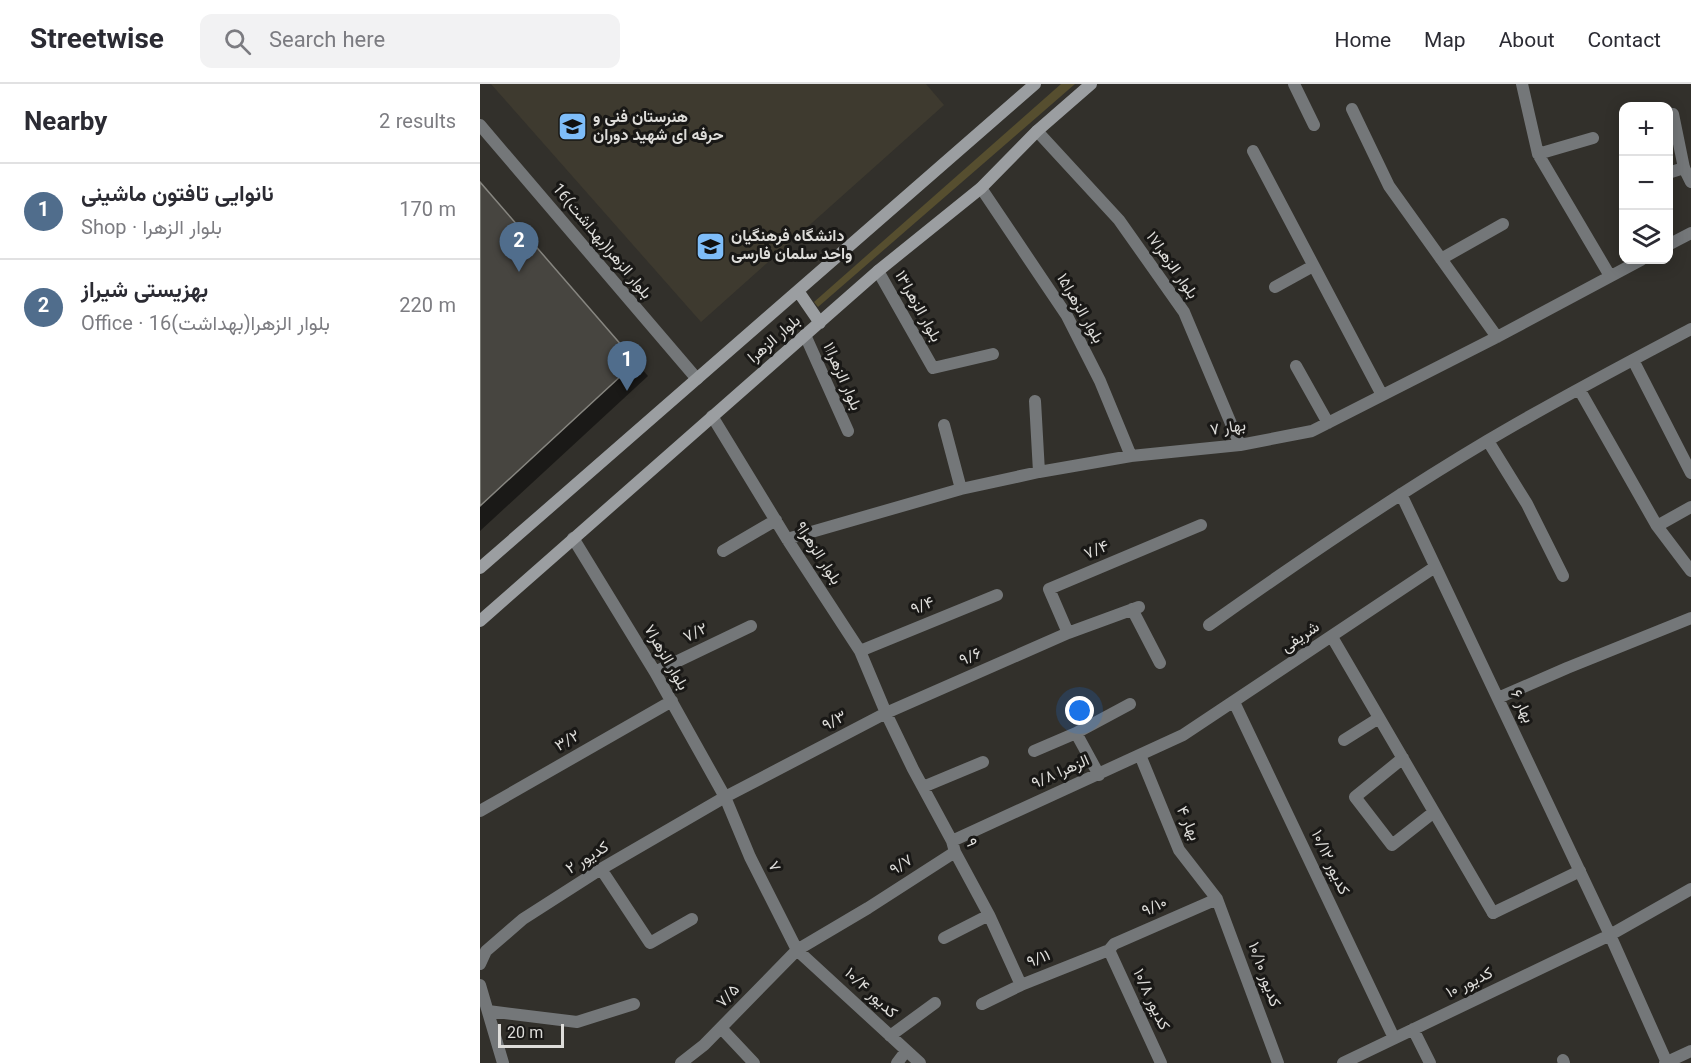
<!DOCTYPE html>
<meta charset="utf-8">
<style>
:root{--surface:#fff;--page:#f2f2f3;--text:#2b2b33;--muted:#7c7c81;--line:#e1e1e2;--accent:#506d8c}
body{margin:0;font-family:Georgia,Vazirmatn,serif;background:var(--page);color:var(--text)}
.controls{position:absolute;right:18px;top:18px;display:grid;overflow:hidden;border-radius:12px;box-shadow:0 3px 15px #0003}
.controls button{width:54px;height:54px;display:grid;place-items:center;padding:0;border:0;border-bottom:2px solid var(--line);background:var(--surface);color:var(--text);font:30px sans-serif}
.scale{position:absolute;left:18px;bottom:15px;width:66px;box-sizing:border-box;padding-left:6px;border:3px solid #deddda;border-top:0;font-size:16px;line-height:21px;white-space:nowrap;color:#deddda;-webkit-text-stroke:4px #191816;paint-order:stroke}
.you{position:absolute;left:600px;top:627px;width:21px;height:21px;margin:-15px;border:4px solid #fff;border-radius:50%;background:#1a73e8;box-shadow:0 0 0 9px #1a73e833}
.badge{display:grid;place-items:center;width:39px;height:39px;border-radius:50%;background:var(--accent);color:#fff;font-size:20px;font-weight:700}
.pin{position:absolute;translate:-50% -50px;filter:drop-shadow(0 2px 3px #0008)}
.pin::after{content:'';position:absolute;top:32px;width:21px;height:18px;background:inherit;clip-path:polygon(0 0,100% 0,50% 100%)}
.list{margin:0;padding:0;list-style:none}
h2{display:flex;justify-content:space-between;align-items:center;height:78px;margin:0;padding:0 24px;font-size:26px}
h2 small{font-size:20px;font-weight:400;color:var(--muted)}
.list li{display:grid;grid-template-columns:39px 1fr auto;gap:18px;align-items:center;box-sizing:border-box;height:96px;padding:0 24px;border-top:2px solid var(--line)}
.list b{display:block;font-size:22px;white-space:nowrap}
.list p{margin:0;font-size:20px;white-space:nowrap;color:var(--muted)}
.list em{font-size:20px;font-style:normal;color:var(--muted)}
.icon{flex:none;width:33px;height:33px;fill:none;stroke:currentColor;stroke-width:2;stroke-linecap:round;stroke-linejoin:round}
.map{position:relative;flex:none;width:1211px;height:979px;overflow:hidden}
header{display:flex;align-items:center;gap:36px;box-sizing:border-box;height:84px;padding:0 30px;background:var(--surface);border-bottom:2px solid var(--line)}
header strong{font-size:28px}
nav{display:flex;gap:33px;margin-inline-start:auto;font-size:21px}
.search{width:420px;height:54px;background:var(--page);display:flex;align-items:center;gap:15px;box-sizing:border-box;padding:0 21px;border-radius:12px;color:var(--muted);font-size:22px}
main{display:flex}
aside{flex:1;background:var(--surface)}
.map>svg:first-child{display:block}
.built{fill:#3e3a2f}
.green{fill:#564e2f}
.shadow{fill:#0007}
.building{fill:#474540;stroke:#878680;stroke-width:1.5}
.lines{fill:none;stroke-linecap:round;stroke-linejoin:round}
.service{stroke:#747779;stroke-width:12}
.minor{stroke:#747779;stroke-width:12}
.secondary{stroke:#9b9ea1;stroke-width:12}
.labels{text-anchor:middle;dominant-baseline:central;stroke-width:6;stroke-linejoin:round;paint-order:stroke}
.poi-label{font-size:16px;font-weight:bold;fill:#deddda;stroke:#191816;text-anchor:start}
.street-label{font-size:16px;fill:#deddda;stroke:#191816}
</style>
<header>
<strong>Streetwise</strong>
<div class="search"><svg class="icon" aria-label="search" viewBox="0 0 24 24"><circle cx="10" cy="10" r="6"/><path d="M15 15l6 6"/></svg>Search here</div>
<nav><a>Home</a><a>Map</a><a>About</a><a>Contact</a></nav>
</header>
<main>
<aside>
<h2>Nearby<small>2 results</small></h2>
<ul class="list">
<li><span class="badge">1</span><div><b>نانوایی تافتون ماشینی</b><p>Shop · بلوار الزهرا</p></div><em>170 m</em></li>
<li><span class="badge">2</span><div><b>بهزیستی شیراز</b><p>Office · 16بلوار الزهرا(بهداشت)</p></div><em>220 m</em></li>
</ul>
</aside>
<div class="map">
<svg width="1211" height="979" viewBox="0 0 1211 979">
<rect width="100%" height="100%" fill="#32302b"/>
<path class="built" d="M 11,0 L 446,0 L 464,21 L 221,238 Z"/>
<path class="green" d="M 581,0 L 595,0 L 338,223 L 334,218 Z"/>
<path class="shadow" d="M 0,98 L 168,292 L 0,447 Z"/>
<path class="building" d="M 0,98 L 156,278 L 0,422 Z"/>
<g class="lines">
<path class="service" d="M 1188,89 L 1204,84
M 1013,829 L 1100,787"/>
<path class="minor" d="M 814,0 L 834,41
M 1042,0 L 1058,70 L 1130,192
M 872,25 L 909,102 L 1017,253
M 1193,30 L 1204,84 L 1211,98
M 0,41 L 217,295
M 557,47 L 639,136 L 704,228 L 760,361
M 773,67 L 902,311
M 1058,70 L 1113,54
M 501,104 L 587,232 L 620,297 L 651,372
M 1188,161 L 1211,149
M 961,175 L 1023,140
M 398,187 L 453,284 L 513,270
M 795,203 L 833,182
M 325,251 L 368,347
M 1153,276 L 1211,389
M 816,282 L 848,339
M 1099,305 L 1177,442 L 1211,487
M 555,317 L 559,388
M 232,332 L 307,455 L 380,567 L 406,629 L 433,685 L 472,757 L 475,768 L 509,831 L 541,901
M 464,341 L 481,405
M 1008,357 L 1047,420 L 1083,492
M 921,410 L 1130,851 L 1187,979
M 1177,442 L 1211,423
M 93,454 L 175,588 L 245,713 L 270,773 L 317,866 L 440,979
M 307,455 L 481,405 L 559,388 L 651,372 L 760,361 L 832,347 L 1017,253 L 1161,176
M 243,467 L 296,436
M 652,525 L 680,579
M 729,541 C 819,477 911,414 1007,357 C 1074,317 1143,281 1211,245
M 588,549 L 569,505 L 721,441
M 852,553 L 1013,829
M 380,567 L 517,511
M 175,588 L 271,542
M 1018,614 L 1087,584 L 1211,534
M 754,618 L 914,954
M 596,649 L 619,691
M 864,656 L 899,634
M 554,667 L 596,649 L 650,620
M 660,671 L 699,766 L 737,815 L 798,979
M 923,674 L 875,713 L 912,761 L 954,728
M 443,703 L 503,678
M 0,727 L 192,617
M 472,757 L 703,651 L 955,483
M 121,785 L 170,859 L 212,835
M 464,854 L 509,831
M 629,866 L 681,979
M 0,880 L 6,867 L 43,835 L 121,785 L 245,713 L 406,629 L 588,549 L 659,523
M 0,901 L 23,979
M 502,920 L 541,901 L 629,866 L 634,860 L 737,815
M 8,927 L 97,938 L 154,920
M 241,944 L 274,979
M 933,945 L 950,979
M 410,952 L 455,919
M 1083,976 L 1084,979
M 201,979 L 224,961 L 317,866 L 388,824 L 475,768
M 417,979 L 426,967
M 863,979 L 1130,851 L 1211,805
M 1185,979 L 1211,967"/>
<path class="secondary" d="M 318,207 L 340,239
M 0,484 L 555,0
M 0,537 L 398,187 L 501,104 L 557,47 L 611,0"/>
</g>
<defs>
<symbol id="school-square" viewBox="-11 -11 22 22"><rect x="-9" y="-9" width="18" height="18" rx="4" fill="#7ebdf9" stroke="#191816"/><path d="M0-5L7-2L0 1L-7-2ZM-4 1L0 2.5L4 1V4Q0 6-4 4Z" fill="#111"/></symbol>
<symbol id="university-square" viewBox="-11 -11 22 22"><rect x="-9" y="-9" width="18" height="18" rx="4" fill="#7ebdf9" stroke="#191816"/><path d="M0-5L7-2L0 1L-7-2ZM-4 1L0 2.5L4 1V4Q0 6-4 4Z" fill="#111"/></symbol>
</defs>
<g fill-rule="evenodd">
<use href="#school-square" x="76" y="26" width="33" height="33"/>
<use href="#university-square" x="214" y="146" width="33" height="33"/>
</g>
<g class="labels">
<g class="poi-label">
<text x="113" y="34">هنرستان فنی و<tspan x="113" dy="18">حرفه ای شهید دوران</tspan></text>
<text x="251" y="153">دانشگاه فرهنگیان<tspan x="251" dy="18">واحد سلمان فارسی</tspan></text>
</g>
<g class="street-label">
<text transform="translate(121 158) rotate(50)">16بلوار الزهرا(بهداشت)</text>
<text transform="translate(691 182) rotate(55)">بلوار الزهرا۱۷</text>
<text transform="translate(437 223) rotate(61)">بلوار الزهرا۱۳</text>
<text transform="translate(599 225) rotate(60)">بلوار الزهرا۱۵</text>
<text transform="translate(295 256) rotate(-41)">بلوار الزهرا</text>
<text transform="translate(361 293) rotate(66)">بلوار الزهرا۱۱</text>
<text transform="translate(748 345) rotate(-8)">بهار ۷</text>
<text transform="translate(617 467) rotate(-23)">۷/۴</text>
<text transform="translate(337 470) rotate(57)">بلوار الزهرا۹</text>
<text transform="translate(443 523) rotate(-22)">۹/۴</text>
<text transform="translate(216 550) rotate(-26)">۷/۲</text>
<text transform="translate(821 554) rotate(-34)">شریفی</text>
<text transform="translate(185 574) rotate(60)">بلوار الزهرا۷</text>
<text transform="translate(491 574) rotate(-24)">۹/۶</text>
<text transform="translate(1041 623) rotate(65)">بهار ۶</text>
<text transform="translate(355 638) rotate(-28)">۹/۳</text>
<text transform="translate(88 658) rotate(-30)">۳/۲</text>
<text transform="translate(581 689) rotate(-24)">الزهرا ۹/۸</text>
<text transform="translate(707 740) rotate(66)">بهار ۴</text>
<text transform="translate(490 759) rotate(69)">۹</text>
<text transform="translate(108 775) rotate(-32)">۲ کدیور</text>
<text transform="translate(849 779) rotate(65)">کدیور ۱۰/۱۲</text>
<text transform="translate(422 782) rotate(-33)">۹/۷</text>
<text transform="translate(293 783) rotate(63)">۷</text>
<text transform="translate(675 824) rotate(-24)">۹/۱۰</text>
<text transform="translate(559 876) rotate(-21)">۹/۱۱</text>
<text transform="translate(783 891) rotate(70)">کدیور ۱۰/۱۰</text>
<text transform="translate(990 900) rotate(-26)">کدیور ۱۰</text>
<text transform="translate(390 910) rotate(43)">کدیور ۱۰/۴</text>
<text transform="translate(249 913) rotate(-46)">۷/۵</text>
<text transform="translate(670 916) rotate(65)">کدیور ۱۰/۸</text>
</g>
</g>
</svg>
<div class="controls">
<button>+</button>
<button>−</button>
<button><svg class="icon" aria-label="layers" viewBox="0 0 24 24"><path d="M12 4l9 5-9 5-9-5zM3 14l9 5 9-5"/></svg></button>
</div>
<div class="scale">20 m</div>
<div class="you"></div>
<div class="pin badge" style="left:147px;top:307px">1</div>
<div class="pin badge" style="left:39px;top:188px">2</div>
</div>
</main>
